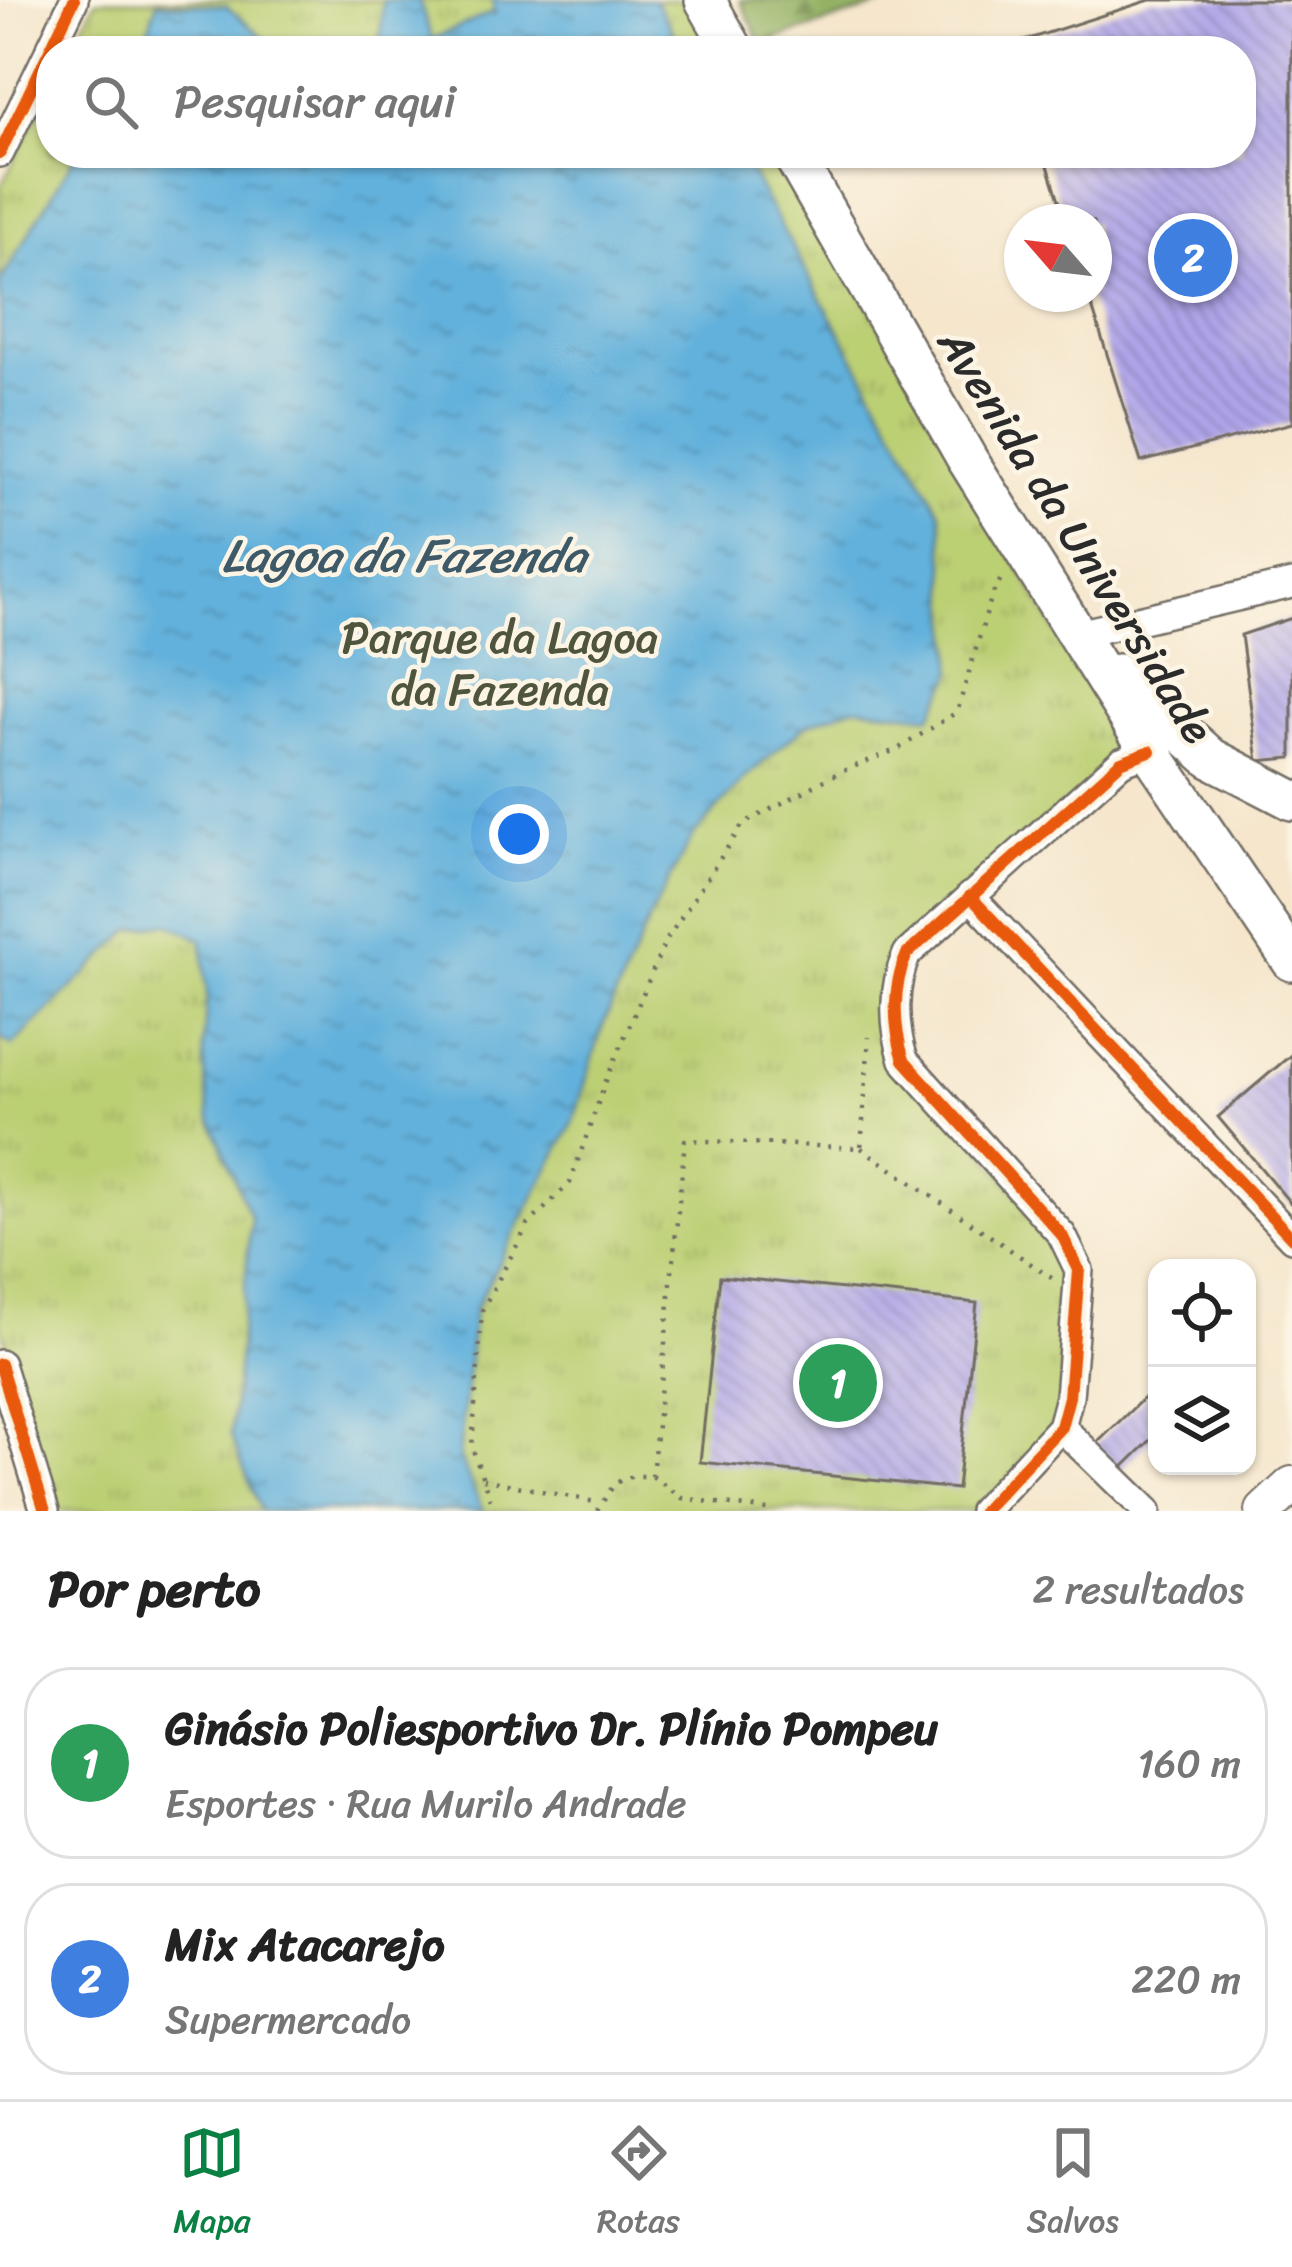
<!DOCTYPE html>
<html lang="pt">
<meta charset="utf-8">
<style>
:root{--surface:#fff;--page:#f6f6f6;--text:#222;--muted:#767676;--line:#e0e0e0;--accent:#0b8043}
body{margin:0;font-family:Sriracha,sans-serif;background:var(--page);color:var(--text)}
.controls{position:absolute;right:36px;bottom:36px;display:grid;overflow:hidden;border-radius:24px;box-shadow:0 3px 9px #0004}
.controls button{width:108px;height:108px;display:grid;place-items:center;padding:0;border:0;border-bottom:3px solid var(--line);background:var(--surface);color:var(--text);font:60px sans-serif}
.compass{position:absolute;left:1004px;top:204px;width:108px;height:108px;border-radius:50%;background:var(--surface);box-shadow:0 3px 9px #0004;rotate:298deg}
.you{position:absolute;left:519px;top:834px;width:42px;height:42px;margin:-30px;border:9px solid #fff;border-radius:50%;background:#1a73e8;box-shadow:0 0 0 18px #1a73e833}
.badge{display:grid;place-items:center;width:78px;height:78px;border-radius:50%;background:var(--accent);color:#fff;font-size:39px;font-weight:700}
.pin{position:absolute;translate:-50% -50%;border:6px solid #fff;box-shadow:0 3px 12px #0006}
.list{margin:0;padding:0;list-style:none}
h2{display:flex;justify-content:space-between;align-items:center;height:156px;margin:0;padding:0 48px;font-size:51px}
h2 small{font-size:39px;font-weight:400;color:var(--muted)}
.list li{display:grid;grid-template-columns:78px 1fr auto;gap:36px;align-items:center;box-sizing:border-box;height:192px;margin:0 24px 24px;padding:0 24px;border:3px solid var(--line);border-radius:48px}
.list b{display:block;font-size:45px;white-space:nowrap}
.list p{margin:0;font-size:39px;white-space:nowrap;color:var(--muted)}
.list em{font-size:39px;font-style:normal;color:var(--muted)}
.icon{flex:none;width:66px;height:66px;fill:none;stroke:currentColor;stroke-width:2;stroke-linecap:round;stroke-linejoin:round}
.map{position:relative;flex:none;width:1292px;height:1511px;overflow:hidden}
.search{position:absolute;background:var(--surface);box-shadow:0 3px 9px #0004;left:36px;right:36px;top:36px;height:132px;display:flex;align-items:center;gap:30px;box-sizing:border-box;padding:0 42px;border-radius:48px;color:var(--muted);font-size:45px}
.sheet{height:588px;background:var(--surface)}
nav{display:flex;justify-content:space-around;align-items:center;box-sizing:border-box;height:168px;border-top:3px solid var(--line);background:var(--surface);font-size:33px;color:var(--muted)}
nav a{display:grid;justify-items:center;gap:6px}
nav .on{color:var(--accent)}
.map>svg:first-child{display:block}
.forest{fill:url(#forest-firs);stroke:#606e48;stroke-width:3}
.park{fill:url(#park-tufts);stroke:#737d4f;stroke-width:3}
.water{fill:url(#water-ripples);stroke:#466e84;stroke-width:3}
.building{fill:url(#building-back-hatch)}
.lines{fill:none;stroke-linecap:round;stroke-linejoin:round}
.minor-casing{stroke:#726c63;stroke-width:32}
.tertiary-casing{stroke:#726c63;stroke-width:40}
.secondary-casing{stroke:#726c63;stroke-width:44}
.path{stroke:#726c63;stroke-width:4.5;stroke-dasharray:3 9;stroke-linecap:butt}
.minor{stroke:#fff;stroke-width:27}
.tertiary{stroke:#fff;stroke-width:36}
.secondary{stroke:#fff;stroke-width:39}
.cycleway-casing{stroke:#fcf5e5;stroke-width:20}
.cycleway{stroke:#e8590c;stroke-width:12}
.labels{text-anchor:middle;dominant-baseline:central;stroke-width:9;stroke-linejoin:round;paint-order:stroke}
.street-label{font-size:45px;fill:#2b2b2b;stroke:#fcf5e5}
.park-label{font-size:45px;fill:#4f543d;stroke:#fcf5e5}
.water-label{font-size:48px;font-style:italic;fill:#3e5a69;stroke:#fcf5e5}
</style>
<div class="map">
<svg width="1292" height="1511" viewBox="0 0 1292 1511">
<defs>
<pattern id="forest-firs" width="22" height="20" patternUnits="userSpaceOnUse" patternTransform="scale(3)"><rect width="22" height="20" fill="#94b265"/><path d="M5 1l3.5 6h-7zM16 11l3.5 6h-7z" fill="#799153"/></pattern>
<pattern id="park-tufts" width="24" height="20" patternUnits="userSpaceOnUse" patternTransform="scale(3)"><rect width="24" height="20" fill="#bbcf73"/><path d="M3 7l-1-3M5 7V3M7 7l1-3M15 17l-1-3M17 17v-4M19 17l1-3" fill="none" stroke="#a1b264"/></pattern>
<pattern id="water-ripples" width="26" height="14" patternUnits="userSpaceOnUse" patternTransform="scale(3)"><rect width="26" height="14" fill="#62b1dc"/><path d="M2 4q2-2 4 0t4 0M15 11q2-2 4 0t4 0" fill="none" stroke="#5190b3"/></pattern>
<pattern id="building-back-hatch" width="6" height="6" patternUnits="userSpaceOnUse" patternTransform="scale(3)"><rect width="6" height="6" fill="#afa4e9"/><path d="M-1 5l2 2M0 0l6 6M5-1l2 2" fill="none" stroke="#8f86bd"/></pattern>
</defs>
<rect width="100%" height="100%" fill="#fcf5e5"/>
<filter id="ink" filterUnits="userSpaceOnUse"><feTurbulence type="fractalNoise" baseFrequency=".00833" numOctaves="2"/><feDisplacementMap in="SourceGraphic" scale="24" xChannelSelector="R" yChannelSelector="G"/><feConvolveMatrix kernelMatrix="1 2 1 2 8 2 1 2 1" color-interpolation-filters="sRGB"/></filter>
<filter id="wash" filterUnits="userSpaceOnUse"><feTurbulence type="fractalNoise" baseFrequency=".004" numOctaves="4" result="noise"/><feDisplacementMap in="SourceGraphic" scale="48" xChannelSelector="R" yChannelSelector="G"/><feGaussianBlur stdDeviation="2.7" result="paint"/><feColorMatrix in="noise" values="0 0 0 0 0 0 0 0 0 0 0 0 0 0 0 0 0 1.4 0 .05"/><feComposite in="paint" operator="in"/></filter>
<g filter="url(#wash)">
<rect width="100%" height="100%" fill="#f5e6cc"/>
<path class="forest" d="M 740,0 L 898,0 L 761,44 Z"/>
<path class="park" d="M 96,0 L 695,0 L 724,51 L 70,51 Z
M 51,89 L 51,153 L 782,153 L 1127,755 L 907,953 L 892,1034 L 1077,1270 L 1059,1421 L 981,1511 L 57,1511 L 0,1326 L 0,188 Z"/>
<path class="water" d="M 383,0 L 419,0 L 432,39 L 494,12 L 492,0 L 655,0 L 684,51 L 379,51 Z
M 157,3 L 226,6 L 279,51 L 141,51 Z
M 77,153 L 740,153 L 941,513 L 954,672 L 931,716 L 854,707 L 806,725 L 746,777 L 693,836 L 652,913 L 602,1028 L 573,1123 L 474,1310 L 459,1456 L 483,1511 L 261,1511 L 231,1436 L 251,1219 L 209,1115 L 203,1049 L 207,993 L 202,940 L 168,923 L 131,930 L 12,1046 L 0,1037 L 0,282 Z"/>
<g id="blocks">
<path class="building" d="M 1150,0 L 1292,0 L 1292,423 L 1141,462 L 1088,294 L 1094,294 L 1094,222 L 1066,222 L 1044,153 L 1241,153 L 1241,51 L 1012,51 L 1010,45 Z
M 1292,618 L 1292,758 L 1258,761 L 1241,635 Z
M 1292,1054 L 1292,1205 L 1218,1117 Z
M 720,1276 L 977,1303 L 957,1489 L 700,1462 Z
M 1157,1385 L 1157,1434 L 1119,1471 L 1094,1446 Z"/>
</g>
</g>
<g filter="url(#ink)">
<use href="#blocks" fill-opacity="0" stroke="#726c63" stroke-width="3"/>
<g class="lines">
<defs>
<path id="minor" d="M 0,153 L 74,0
M 1087,632 L 1292,584
M 970,896 L 1292,1238
M 0,1364 L 45,1511
M 1061,1427 L 1147,1511
M 983,1511 L 1061,1427 L 1069,1397 L 1079,1270 L 1062,1235 L 904,1060 C 893,1026 892,987 907,954 L 1121,762 L 1150,751"/>
<path id="tertiary" d="M 1264,1511 L 1292,1485"/>
<path id="secondary" d="M 705,0 L 734,51
M 792,153 L 967,459 L 1150,751 L 1292,961
M 1118,674 L 1211,758 L 1292,800"/>
</defs>
<use href="#minor" class="minor-casing"/>
<use href="#tertiary" class="tertiary-casing"/>
<use href="#secondary" class="secondary-casing"/>
<path class="path" d="M 861,1148 L 1053,1279
M 652,1476 L 685,1140 L 861,1148 L 869,1037
M 483,1479 L 600,1503
M 494,1511 L 472,1447 L 482,1310 L 528,1225 L 570,1183 L 605,1083 L 665,942 L 743,824 L 838,773 L 898,749 L 957,712 L 992,595 L 1002,577
M 597,1511 L 615,1483 L 633,1476 L 652,1476 L 682,1498 L 774,1511"/>
<use href="#minor" class="minor"/>
<use href="#tertiary" class="tertiary"/>
<use href="#secondary" class="secondary"/>
<defs>
<path id="cycleway" d="M 0,153 L 74,0
M 970,896 L 1292,1238
M 0,1364 L 45,1511
M 983,1511 L 1061,1427 L 1069,1397 L 1079,1270 L 1062,1235 L 904,1060 C 893,1026 892,987 907,954 L 1121,762 L 1150,751"/>
</defs>
<use href="#cycleway" class="cycleway-casing"/>
<use href="#cycleway" class="cycleway"/>
</g>
</g>
<g class="labels">
<g class="street-label">
<text transform="translate(1076 536) rotate(58)">Avenida da Universidade</text>
</g>
<g class="park-label">
<text x="500" y="638">Parque da Lagoa<tspan x="500" dy="52">da Fazenda</tspan></text>
</g>
<g class="water-label">
<text x="404" y="555">Lagoa da Fazenda</text>
</g>
</g>
</svg>
<div class="controls">
<button><svg class="icon" aria-label="locate" viewBox="0 0 24 24"><circle cx="12" cy="12" r="6"/><path d="M12 2v4M12 18v4M2 12h4M18 12h4"/></svg></button>
<button><svg class="icon" aria-label="layers" viewBox="0 0 24 24"><path d="M12 4l9 5-9 5-9-5zM3 14l9 5 9-5"/></svg></button>
</div>
<svg class="compass" viewBox="-18 -18 36 36"><path d="M0-13l5 13h-10z" fill="#e53935"/><path d="M0 13l5-13h-10z" fill="#767676"/></svg>
<div class="you"></div>
<div class="pin badge" style="left:838px;top:1383px;background:#2e9e5b">1</div>
<div class="pin badge" style="left:1193px;top:258px;background:#3f7fe0">2</div>
<div class="search"><svg class="icon" aria-label="search" viewBox="0 0 24 24"><circle cx="10" cy="10" r="6"/><path d="M15 15l6 6"/></svg>Pesquisar aqui</div>
</div>
<section class="sheet">
<h2>Por perto<small>2 resultados</small></h2>
<ul class="list">
<li><span class="badge" style="background:#2e9e5b">1</span><div><b>Ginásio Poliesportivo Dr. Plínio Pompeu</b><p>Esportes · Rua Murilo Andrade</p></div><em>160 m</em></li>
<li><span class="badge" style="background:#3f7fe0">2</span><div><b>Mix Atacarejo</b><p>Supermercado</p></div><em>220 m</em></li>
</ul>
</section>
<nav>
<a class="on"><svg class="icon" aria-label="map" viewBox="0 0 24 24"><path d="M3 6l6-2 6 2 6-2v14l-6 2-6-2-6 2zM9 4v14M15 6v14"/></svg>Mapa</a>
<a><svg class="icon" aria-label="directions" viewBox="0 0 24 24"><path d="M12 3l9 9-9 9-9-9zM9 14v-3h6M13 9l2 2-2 2"/></svg>Rotas</a>
<a><svg class="icon" aria-label="saved" viewBox="0 0 24 24"><path d="M7 4h10v16l-5-4-5 4z"/></svg>Salvos</a>
</nav>
